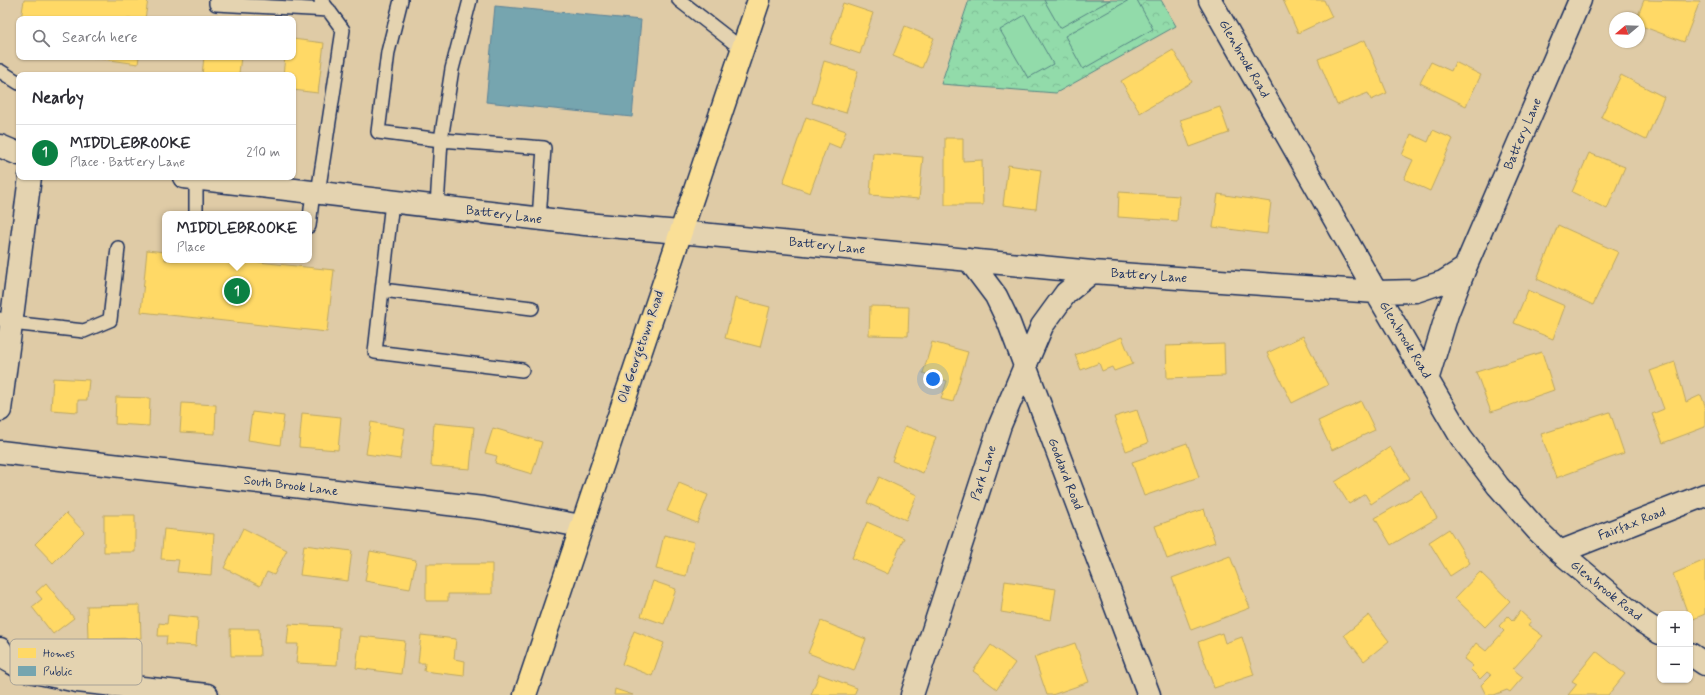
<!DOCTYPE html>
<meta charset="utf-8">
<style>
:root{--surface:#fff;--page:#f7f7f7;--text:#2b2b33;--muted:#7c7c81;--line:#e1e1e2;--accent:#0b8043}
body{margin:0;font-family:Mynerve,sans-serif;background:var(--page);color:var(--text)}
.controls{position:absolute;right:12px;bottom:12px;display:grid;overflow:hidden;border-radius:8px;box-shadow:0 1px 3px #0004}
.controls button{width:36px;height:36px;display:grid;place-items:center;padding:0;border:0;border-bottom:1px solid var(--line);background:var(--surface);color:var(--text);font:20px sans-serif}
.compass{position:absolute;left:1609px;top:12px;width:36px;height:36px;border-radius:50%;background:var(--surface);box-shadow:0 1px 3px #0004;rotate:251deg}
.you{position:absolute;left:933px;top:379px;width:14px;height:14px;margin:-10px;border:3px solid #fff;border-radius:50%;background:#1a73e8;box-shadow:0 0 0 6px #1a73e833}
.badge{display:grid;place-items:center;width:26px;height:26px;border-radius:50%;background:var(--accent);color:#fff;font-size:13px;font-weight:700}
.pin{position:absolute;translate:-50% -50%;border:2px solid #fff;box-shadow:0 1px 4px #0006}
.popup{position:absolute;left:162px;top:211px;width:150px;height:52px;box-sizing:border-box;display:grid;place-content:center;border-radius:8px;background:var(--surface);filter:drop-shadow(0 1px 3px #0005);font-size:13px;white-space:nowrap;color:var(--muted)}
.popup b{font-size:15px;color:var(--text)}
.popup::after{content:'';position:absolute;left:50%;top:100%;margin-left:-8px;border:8px solid transparent;border-top-color:var(--surface)}
.list{margin:0;padding:0;list-style:none}
h2{display:flex;justify-content:space-between;align-items:center;height:52px;margin:0;padding:0 16px;font-size:17px}
h2 small{font-size:13px;font-weight:400;color:var(--muted)}
.list li{display:grid;grid-template-columns:26px 1fr auto;gap:12px;align-items:center;box-sizing:border-box;height:56px;padding:0 16px;border-top:1px solid var(--line)}
.list b{display:block;font-size:15px;white-space:nowrap}
.list p{margin:0;font-size:13px;white-space:nowrap;color:var(--muted)}
.list em{font-size:13px;font-style:normal;color:var(--muted)}
.icon{flex:none;width:22px;height:22px;fill:none;stroke:currentColor;stroke-width:2;stroke-linecap:round;stroke-linejoin:round}
.map{position:relative;flex:none;width:1705px;height:695px;overflow:hidden}
.search{position:absolute;background:var(--surface);box-shadow:0 1px 3px #0004;left:16px;top:16px;width:280px;height:44px;display:flex;align-items:center;gap:10px;box-sizing:border-box;padding:0 14px;border-radius:8px;color:var(--muted);font-size:15px}
.panel{position:absolute;background:var(--surface);box-shadow:0 1px 3px #0004;left:16px;top:72px;width:280px;height:108px;border-radius:8px}
.map>svg:first-child{display:block}
.forest{fill:url(#forest-crowns);stroke:#568584}
.garden{fill:#92dbaa;stroke:#568584}
.homes{fill:#ffd966;stroke:#bba664}
.public{fill:#76a5af;stroke:#5b8297}
.lines{fill:none;stroke-linecap:round;stroke-linejoin:round}
.lane-casing{stroke:#1b2f5e;stroke-width:16}
.street-casing{stroke:#1b2f5e;stroke-width:25}
.secondary-casing{stroke:#1b2f5e;stroke-width:25}
.primary-casing{stroke:#1b2f5e;stroke-width:25}
.lane{stroke:#e4d3b0;stroke-width:13}
.street{stroke:#e4d3b0;stroke-width:22}
.secondary{stroke:#e4d3b0;stroke-width:22}
.primary{stroke:#fadf96;stroke-width:22}
.labels{text-anchor:middle;dominant-baseline:central;stroke-width:4;stroke-linejoin:round;paint-order:stroke}
.street-label{font-size:13px;fill:#1b2f5e;stroke:#e4d3b0}
.key{fill:#e4d3b0;stroke:#a8a297;stroke-width:1}
.key-label{font-size:11px;fill:#1b2f5e}
</style>
<div class="map">
<svg width="1705" height="695" viewBox="0 0 1705 695">
<defs>
<pattern id="forest-crowns" width="20" height="18" patternUnits="userSpaceOnUse"><rect width="20" height="18" fill="#92dbaa"/><path d="M2 6a3 3 0 1 1 6 0M12 15a3 3 0 1 1 6 0" fill="none" stroke="#7dbc95"/></pattern>
</defs>
<rect width="100%" height="100%" fill="#dfcba6"/>
<filter id="ink" filterUnits="userSpaceOnUse"><feTurbulence type="fractalNoise" baseFrequency=".025" numOctaves="2"/><feDisplacementMap in="SourceGraphic" scale="8" xChannelSelector="R" yChannelSelector="G"/><feConvolveMatrix kernelMatrix="1 2 1 2 8 2 1 2 1" color-interpolation-filters="sRGB"/></filter>
<g filter="url(#ink)">
<path class="forest" d="M 969,0 L 1161,0 L 1176,26 L 1056,93 L 941,84 Z"/>
<path class="garden" d="M 1044,0 L 1110,0 L 1060,28 Z
M 1129,0 L 1137,0 L 1153,29 L 1083,69 L 1065,36 Z
M 1025,15 L 1053,64 L 1028,78 L 1000,30 Z"/>
<path class="homes" d="M 24,0 L 148,0 L 145,19 L 21,19 Z
M 1283,0 L 1324,0 L 1332,17 L 1298,33 Z
M 1644,0 L 1700,1 L 1684,42 L 1639,25 L 1639,18 L 1637,18 Z
M 843,3 L 873,13 L 860,54 L 830,44 Z
M 905,26 L 934,38 L 922,68 L 893,56 Z
M 293,39 L 324,43 L 318,93 L 293,90 L 293,75 L 283,75 L 285,57 L 293,57 Z
M 1365,40 L 1387,93 L 1371,100 L 1368,93 L 1337,105 L 1318,59 Z
M 1173,50 L 1192,82 L 1140,113 L 1121,81 Z
M 89,57 L 139,57 L 138,64 Z
M 204,57 L 241,57 L 239,73 L 253,75 L 202,75 Z
M 824,61 L 858,71 L 846,113 L 812,103 Z
M 1431,62 L 1451,71 L 1455,62 L 1481,75 L 1466,106 L 1420,83 Z
M 1621,75 L 1664,97 L 1646,140 L 1601,117 Z
M 1220,107 L 1229,133 L 1190,147 L 1180,120 Z
M 806,117 L 846,131 L 840,148 L 828,143 L 810,193 L 783,183 Z
M 1433,130 L 1453,139 L 1430,191 L 1404,179 L 1413,160 L 1402,155 L 1411,134 L 1428,142 Z
M 945,138 L 963,138 L 963,161 L 982,160 L 983,205 L 945,205 Z
M 873,153 L 923,157 L 919,199 L 870,195 Z
M 1589,153 L 1625,167 L 1607,209 L 1572,192 Z
M 1008,165 L 1041,170 L 1036,209 L 1003,205 Z
M 1119,192 L 1179,196 L 1177,221 L 1118,217 Z
M 1218,194 L 1271,202 L 1267,234 L 1213,227 Z
M 1558,225 L 1618,252 L 1593,305 L 1537,279 Z
M 147,250 L 165,252 L 165,260 L 239,260 L 334,270 L 327,332 L 141,312 Z
M 1528,290 L 1565,306 L 1553,339 L 1514,323 Z
M 735,298 L 770,307 L 760,347 L 725,338 Z
M 870,306 L 909,307 L 908,336 L 869,335 Z
M 1303,336 L 1328,385 L 1292,403 L 1267,353 Z
M 1122,337 L 1133,364 L 1114,371 L 1112,367 L 1102,371 L 1099,363 L 1081,370 L 1075,355 Z
M 932,342 L 968,352 L 953,402 L 941,399 L 947,381 L 923,373 Z
M 1224,344 L 1225,376 L 1167,378 L 1166,346 Z
M 1542,352 L 1554,390 L 1491,412 L 1476,372 Z
M 1675,362 L 1686,402 L 1701,395 L 1705,405 L 1705,427 L 1663,443 L 1652,414 L 1664,409 L 1650,371 Z
M 53,378 L 89,380 L 87,400 L 78,400 L 78,412 L 51,410 Z
M 116,397 L 150,398 L 149,426 L 115,424 Z
M 1361,401 L 1375,430 L 1332,450 L 1318,421 Z
M 182,403 L 216,405 L 215,434 L 180,432 Z
M 1137,410 L 1148,443 L 1126,451 L 1114,417 Z
M 252,412 L 284,416 L 280,445 L 248,440 Z
M 1610,412 L 1624,453 L 1556,478 L 1541,434 Z
M 302,413 L 341,417 L 338,450 L 299,447 Z
M 371,422 L 405,428 L 400,459 L 366,454 Z
M 434,423 L 474,427 L 470,469 L 431,466 Z
M 905,426 L 936,437 L 923,473 L 892,461 Z
M 493,428 L 542,442 L 532,474 L 495,463 L 497,456 L 485,453 Z
M 1187,443 L 1199,477 L 1144,496 L 1132,462 Z
M 1390,447 L 1410,478 L 1371,504 L 1365,494 L 1349,504 L 1335,482 Z
M 879,477 L 917,495 L 906,520 L 867,503 Z
M 679,483 L 708,495 L 697,523 L 667,511 Z
M 1422,491 L 1437,518 L 1391,545 L 1375,518 Z
M 1204,509 L 1215,542 L 1167,559 L 1155,526 Z
M 66,513 L 84,532 L 53,563 L 35,544 Z
M 104,515 L 135,515 L 135,552 L 104,552 Z
M 867,522 L 904,538 L 888,574 L 852,558 Z
M 243,528 L 287,550 L 274,575 L 267,572 L 260,586 L 224,568 Z
M 164,529 L 214,534 L 211,575 L 177,572 L 179,560 L 161,559 Z
M 1449,529 L 1470,563 L 1450,576 L 1429,542 Z
M 664,535 L 694,542 L 686,576 L 656,569 Z
M 304,545 L 352,551 L 348,581 L 300,575 Z
M 370,551 L 416,560 L 410,589 L 365,581 Z
M 1230,556 L 1250,608 L 1191,630 L 1172,578 Z
M 1705,560 L 1705,614 L 1691,620 L 1690,614 L 1688,614 L 1673,574 Z
M 426,564 L 492,564 L 492,594 L 448,594 L 448,601 L 426,601 Z
M 1480,572 L 1510,601 L 1485,627 L 1455,598 Z
M 653,581 L 676,589 L 664,624 L 641,616 Z
M 1005,581 L 1056,589 L 1051,620 L 1001,612 Z
M 46,583 L 74,618 L 53,634 L 32,607 L 42,599 L 36,592 Z
M 140,605 L 141,638 L 88,639 L 87,606 Z
M 1520,611 L 1531,621 L 1528,625 L 1543,636 L 1513,669 L 1523,677 L 1510,692 L 1507,690 L 1494,695 L 1486,695 L 1481,685 L 1491,675 L 1487,672 L 1480,679 L 1470,669 L 1473,666 L 1464,659 L 1476,643 L 1486,651 L 1504,631 L 1499,626 L 1508,616 L 1513,621 Z
M 168,615 L 198,618 L 196,646 L 166,644 L 167,636 L 158,636 L 159,623 L 167,624 Z
M 1369,615 L 1389,641 L 1364,661 L 1344,635 Z
M 821,621 L 866,639 L 854,671 L 808,653 Z
M 289,624 L 339,627 L 337,665 L 296,663 L 298,644 L 287,644 Z
M 230,629 L 259,629 L 260,656 L 231,656 Z
M 634,631 L 664,643 L 652,676 L 622,664 Z
M 1222,633 L 1225,643 L 1242,637 L 1254,675 L 1214,688 L 1198,642 Z
M 421,635 L 456,639 L 454,659 L 465,661 L 464,676 L 424,671 L 425,663 L 418,663 Z
M 360,636 L 405,641 L 401,674 L 356,668 Z
M 1075,643 L 1089,682 L 1052,695 L 1047,695 L 1034,657 Z
M 991,645 L 1015,663 L 997,689 L 973,671 Z
M 1596,651 L 1625,674 L 1608,695 L 1568,695 L 1577,684 L 1572,681 Z
M 819,674 L 857,688 L 854,695 L 811,695 Z
M 615,689 L 633,695 L 614,695 Z"/>
<path class="public" d="M 495,6 L 641,20 L 632,117 L 486,102 Z"/>
<g class="lines">
<defs>
<path id="lane" d="M 216,0 L 216,4 L 329,10
M 401,0 L 388,52 L 378,132 L 441,140 L 437,207
M 470,0 L 452,69 L 441,140 L 544,148 L 539,219
M 679,0 L 742,49
M 0,71 L 19,83
M 318,193 L 343,30 L 321,0
M 392,202 L 375,352 L 522,370
M 196,214 L 196,178
M 309,226 L 313,192
M 382,290 L 532,308
M 0,319 L 11,323 L 84,331 L 110,320 L 118,248"/>
<path id="street" d="M 1210,0 L 1376,292 L 1461,437 L 1498,486 L 1537,530 L 1560,552 L 1643,622 L 1660,633
M 680,232 L 1092,272 L 1376,292 L 1416,291 L 1443,282 L 1465,268
M 969,260 L 996,296 L 1009,323 L 1149,695
M 1428,377 L 1447,314 L 1465,268 L 1580,0
M 0,410 L 30,177
M 0,452 L 483,508 L 581,526
M 1560,552 L 1705,495
M 0,649 L 7,660 L 25,670 L 77,681 L 207,695
M 1690,654 L 1705,664
M 912,695 L 1000,425 L 1042,326 L 1066,293 L 1092,272"/>
<path id="secondary" d="M 0,146 L 19,154
M 184,177 L 585,224 L 680,232"/>
<path id="primary" d="M 525,695 L 759,0"/>
</defs>
<use href="#lane" class="lane-casing"/>
<use href="#street" class="street-casing"/>
<use href="#secondary" class="secondary-casing"/>
<use href="#primary" class="primary-casing"/>
<use href="#lane" class="lane"/>
<use href="#street" class="street"/>
<use href="#secondary" class="secondary"/>
<use href="#primary" class="primary"/>
</g>
</g>
<g class="labels">
<g class="street-label">
<text transform="translate(1244 59) rotate(60)">Glenbrook Road</text>
<text transform="translate(1523 134) rotate(-67)">Battery Lane</text>
<text transform="translate(504 215) rotate(7)">Battery Lane</text>
<text transform="translate(827 246) rotate(6)">Battery Lane</text>
<text transform="translate(1149 276) rotate(4)">Battery Lane</text>
<text transform="translate(1405 340) rotate(59)">Glenbrook Road</text>
<text transform="translate(641 347) rotate(-71)">Old Georgetown Road</text>
<text transform="translate(984 473) rotate(-72)">Park Lane</text>
<text transform="translate(1065 474) rotate(69)">Goddard Road</text>
<text transform="translate(291 486) rotate(7)">South Brook Lane</text>
<text transform="translate(1632 524) rotate(-21)">Fairfax Road</text>
<text transform="translate(1606 591) rotate(39)">Glenbrook Road</text>
</g>
</g>
<rect x="10" y="639" width="132" height="46" rx="6" class="key"/>
<rect x="18" y="648" width="18" height="10" fill="#ffd966"/>
<rect x="18" y="666" width="18" height="10" fill="#76a5af"/>
<g class="key-label">
<text x="43" y="657">Homes</text>
<text x="43" y="675">Public</text>
</g>
</svg>
<div class="controls">
<button>+</button>
<button>−</button>
</div>
<svg class="compass" viewBox="-18 -18 36 36"><path d="M0-13l5 13h-10z" fill="#e53935"/><path d="M0 13l5-13h-10z" fill="#7c7c81"/></svg>
<div class="you"></div>
<div class="pin badge" style="left:237px;top:291px">1</div>
<div class="popup"><b>MIDDLEBROOKE</b>Place</div>
<div class="search"><svg class="icon" aria-label="search" viewBox="0 0 24 24"><circle cx="10" cy="10" r="6"/><path d="M15 15l6 6"/></svg>Search here</div>
<section class="panel">
<h2>Nearby<small></small></h2>
<ul class="list">
<li><span class="badge">1</span><div><b>MIDDLEBROOKE</b><p>Place · Battery Lane</p></div><em>210 m</em></li>
</ul>
</section>
</div>
